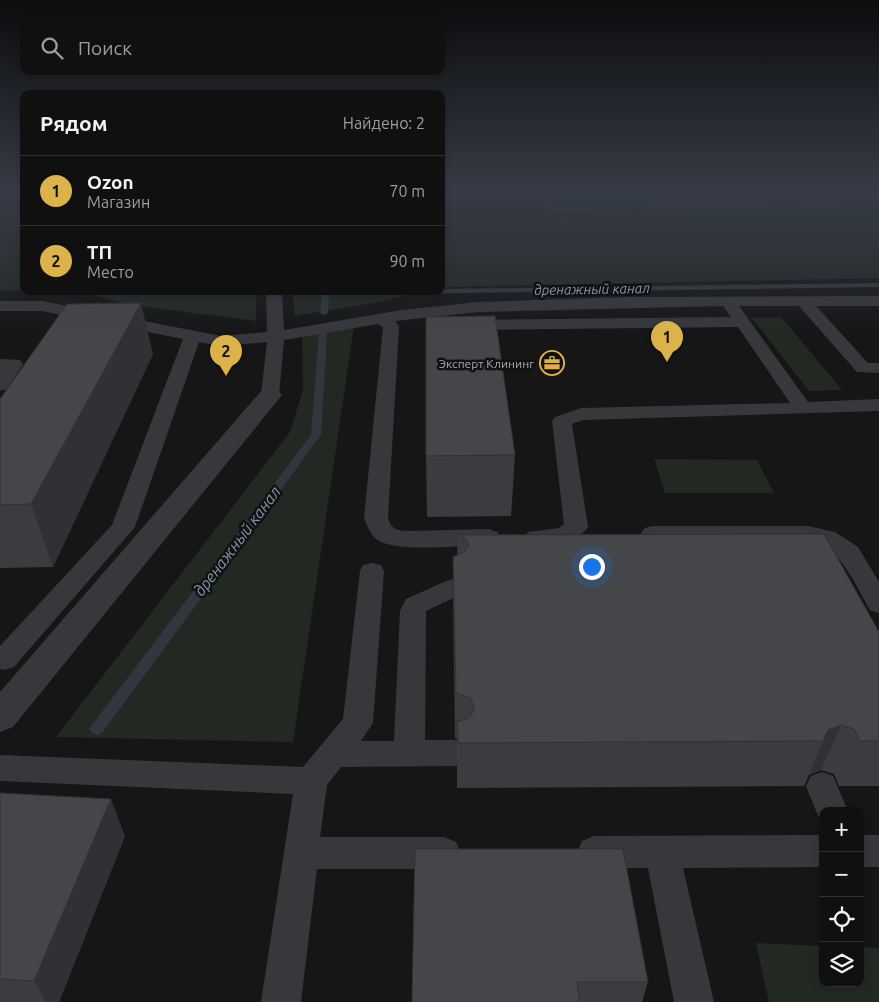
<!DOCTYPE html>
<html lang="ru">
<meta charset="utf-8">
<style>
:root{--surface:#101011;--page:#19191a;--text:#f1f3f6;--muted:#9c9d9f;--line:#303031;--accent:#dbb34a}
body{margin:0;font-family:Ubuntu,sans-serif;background:var(--page);color:var(--text)}
.controls{position:absolute;right:15px;bottom:15px;display:grid;overflow:hidden;border-radius:10px;box-shadow:0 2px 8px #0003}
.controls button{width:45px;height:45px;display:grid;place-items:center;padding:0;border:0;border-bottom:1px solid var(--line);background:var(--surface);color:var(--text);font:25px sans-serif}
.you{position:absolute;left:591px;top:566px;width:18px;height:18px;margin:-12px;border:4px solid #fff;border-radius:50%;background:#1a73e8;box-shadow:0 0 0 8px #1a73e833}
.badge{display:grid;place-items:center;width:32px;height:32px;border-radius:50%;background:var(--accent);color:#111;font-size:16px;font-weight:700}
.pin{position:absolute;translate:-50% -41px;filter:drop-shadow(0 1px 2px #0008)}
.pin::after{content:'';position:absolute;top:26px;width:18px;height:15px;background:inherit;clip-path:polygon(0 0,100% 0,50% 100%)}
.list{margin:0;padding:0;list-style:none}
h2{display:flex;justify-content:space-between;align-items:center;height:65px;margin:0;padding:0 20px;font-size:21px}
h2 small{font-size:16px;font-weight:400;color:var(--muted)}
.list li{display:grid;grid-template-columns:32px 1fr auto;gap:15px;align-items:center;box-sizing:border-box;height:70px;padding:0 20px;border-top:1px solid var(--line)}
.list b{display:block;font-size:19px;white-space:nowrap}
.list p{margin:0;font-size:16px;white-space:nowrap;color:var(--muted)}
.list em{font-size:16px;font-style:normal;color:var(--muted)}
.icon{flex:none;width:28px;height:28px;fill:none;stroke:currentColor;stroke-width:2;stroke-linecap:round;stroke-linejoin:round}
.map{position:relative;flex:none;width:879px;height:1002px;overflow:hidden}
.search{position:absolute;background:var(--surface);box-shadow:0 2px 8px #0003;left:20px;top:20px;width:425px;height:55px;display:flex;align-items:center;gap:12px;box-sizing:border-box;padding:0 18px;border-radius:10px;color:var(--muted);font-size:19px}
.panel{position:absolute;background:var(--surface);box-shadow:0 2px 8px #0003;left:20px;top:90px;width:425px;height:205px;border-radius:10px}
.map>svg:first-child{display:block}
.green{fill:#222923}
.lines{fill:none;stroke-linecap:round;stroke-linejoin:round}
.stream{fill:#30373e;fill-rule:evenodd}
.service{fill:#37383c;fill-rule:evenodd}
.minor{fill:#37383c;fill-rule:evenodd}
.wall{fill:#3b3c40}
.shaded-wall{fill:#303134}
.building{fill:#45464a;stroke:#303134}
.labels{text-anchor:middle;dominant-baseline:central;stroke-width:5;stroke-linejoin:round;paint-order:stroke}
.far-poi-label{font-size:12px;fill:#a9acb6;stroke:#111112;text-anchor:end}
.far-water-label{font-size:14px;font-style:italic;fill:#8497ac;stroke:#111112}
.water-label{font-size:16px;font-style:italic;fill:#8497ac;stroke:#111112}
</style>
<div class="map">
<svg width="879" height="1002" viewBox="0 0 879 1002">
<rect width="100%" height="100%" fill="#161617"/>
<path class="green" d="M 0,192 L 15,192 L 6,204 L 24,209 L 24,290 L 0,291 Z
M 536,192 L 879,192 L 879,201 L 710,204 L 552,214 Z
M 879,204 L 879,278 L 441,287 L 441,218 L 552,218 L 716,207 Z
M 82,291 L 256,291 L 256,321 L 124,304 Z
M 292,291 L 421,291 L 379,302 L 295,316 Z
M 781,317 L 842,390 L 809,391 L 752,318 Z
M 354,326 L 293,742 L 56,737 L 290,432 L 303,390 L 302,336 Z
M 654,459 L 757,460 L 774,493 L 665,493 Z
M 756,943 L 823,946 L 823,983 L 860,983 L 860,947 L 879,948 L 879,1002 L 769,1002 Z"/>
<g class="lines">
<path class="stream" d="M 879,283 L 879,287 L 329,295 L 328,313 L 324,315 L 320,313 L 323,291 L 441,291 L 441,289 Z
M 323,330 L 327,333 L 321,435 L 102,733 L 97,735 L 92,733 L 89,729 L 92,725 L 311,435 L 319,333 Z"/>
<path class="service" d="M 266,291 L 282,291 L 284,330 L 402,310 L 478,302 L 629,297 L 879,296 L 879,306 L 816,306 L 868,363 L 879,363 L 879,373 L 857,372 L 799,306 L 739,306 L 808,402 L 879,399 L 879,411 L 583,420 L 572,424 L 588,527 C 576,545 547,547 528,542 L 524,537 L 528,532 L 559,528 L 564,524 L 552,421 L 555,417 L 581,408 L 790,403 L 738,327 L 466,330 L 460,328 L 458,325 L 460,322 L 466,320 L 731,317 L 723,306 L 478,312 L 395,321 L 399,326 L 388,518 C 391,530 397,530 408,531 L 489,529 L 497,532 L 501,537 L 497,542 L 489,545 C 461,545 403,553 379,541 C 371,536 367,526 364,518 L 383,327 L 378,324 L 284,340 L 279,395 L 277,399 L 270,401 L 263,399 L 261,395 L 267,342 L 221,346 L 199,342 L 135,527 L 14,667 L 4,670 L 0,669 L 0,646 L 112,525 L 183,339 L 42,311 L 0,311 L 0,301 L 42,301 L 221,336 L 267,332 Z
M 0,359 L 20,360 L 23,364 L 7,389 L 0,391 Z
M 653,526 L 808,526 L 835,532 L 858,547 L 879,582 L 879,613 L 870,610 C 854,583 842,548 808,540 L 653,540 L 645,538 L 641,533 L 645,528 Z
M 372,563 L 381,565 L 384,571 L 373,723 L 361,741 L 394,741 L 400,611 L 406,599 L 444,582 L 453,579 L 462,582 L 466,588 L 462,594 L 426,611 L 425,740 L 456,740 L 467,744 L 472,753 L 467,762 L 456,766 L 341,767 L 327,785 L 320,837 L 444,837 L 456,842 L 461,853 L 456,864 L 444,869 L 317,869 L 301,1002 L 261,1002 L 293,794 L 0,781 L 0,755 L 303,767 L 343,719 L 360,571 L 363,565 Z
M 822,772 L 833,776 L 848,811 L 823,811 L 823,822 L 820,821 L 806,786 L 811,776 Z
M 823,835 L 823,867 L 683,868 L 714,1002 L 674,1002 L 648,868 L 594,868 L 582,863 L 577,852 L 582,841 L 594,836 Z
M 860,835 L 879,835 L 879,867 L 860,867 Z"/>
<path class="minor" d="M 270,388 L 278,390 L 282,395 L 278,400 L 13,727 L 0,732 L 0,692 L 262,390 Z"/>
</g>
<path class="wall" d="M 153,354 L 53,567 L 0,568 L 0,399 Z
M 515,455 L 511,516 L 427,517 L 426,456 Z
M 458,535 L 879,632 L 879,786 L 839,786 L 834,774 L 821,770 L 809,775 L 804,786 L 457,788 L 457,739 L 455,738 L 453,600 L 453,557 L 457,555 Z
M 0,793 L 125,836 L 59,1002 L 0,1002 Z
M 415,849 L 648,982 L 642,1002 L 412,1002 Z"/>
<path class="shaded-wall" d="M 141,303 L 153,354 L 53,567 L 31,504 Z
M 841,725 L 821,770 L 809,775 L 804,786 L 828,730 Z
M 111,799 L 125,836 L 59,1002 L 46,1002 L 34,981 Z"/>
<path class="building" d="M 141,303 L 31,504 L 0,505 L 0,399 L 67,304 Z
M 495,316 L 515,455 L 426,456 L 426,317 Z
M 824,534 L 879,632 L 879,741 L 860,741 L 854,729 L 841,725 L 828,730 L 823,741 L 458,743 L 457,722 L 469,718 L 475,708 L 470,698 L 456,693 L 453,557 L 464,552 L 469,545 L 465,538 L 458,535 Z
M 0,793 L 111,799 L 34,981 L 0,979 Z
M 415,849 L 623,849 L 648,982 L 577,982 L 580,1002 L 412,1002 Z"/>
<linearGradient id="sky" x2="0" y2="1"><stop stop-color="#0c0c0d"/><stop offset="0.58" stop-color="#363c47"/><stop offset="1" stop-color="#363c47" stop-opacity="0"/></linearGradient>
<rect width="879" height="333" fill="url(#sky)"/>
<defs>
<symbol id="office-ring" viewBox="-11 -11 22 22"><circle r="9.5" fill="#111112" stroke="#dbb34a" stroke-width="1.5"/><path d="M-6-3h4V-5.5h4V-3h4V5H-6ZM-1-4.5V-3h2v-1.5ZM-6 0V1H6V0Z" fill="#dbb34a"/></symbol>
</defs>
<g fill-rule="evenodd">
<use href="#office-ring" x="538" y="349" width="28" height="28"/>
</g>
<g class="labels">
<g class="far-poi-label">
<text x="534" y="363">Эксперт Клининг</text>
</g>
<g class="far-water-label">
<text transform="translate(592 289) rotate(-1)">дренажный канал</text>
</g>
<g class="water-label">
<text transform="translate(237 541) rotate(-53)">дренажный канал</text>
</g>
</g>
</svg>
<div class="controls">
<button>+</button>
<button>−</button>
<button><svg class="icon" aria-label="locate" viewBox="0 0 24 24"><circle cx="12" cy="12" r="6"/><path d="M12 2v4M12 18v4M2 12h4M18 12h4"/></svg></button>
<button><svg class="icon" aria-label="layers" viewBox="0 0 24 24"><path d="M12 4l9 5-9 5-9-5zM3 14l9 5 9-5"/></svg></button>
</div>
<div class="you"></div>
<div class="pin badge" style="left:667px;top:362px">1</div>
<div class="pin badge" style="left:226px;top:376px">2</div>
<div class="search"><svg class="icon" aria-label="search" viewBox="0 0 24 24"><circle cx="10" cy="10" r="6"/><path d="M15 15l6 6"/></svg>Поиск</div>
<section class="panel">
<h2>Рядом<small>Найдено: 2</small></h2>
<ul class="list">
<li><span class="badge">1</span><div><b>Ozon</b><p>Магазин</p></div><em>70 m</em></li>
<li><span class="badge">2</span><div><b>ТП</b><p>Место</p></div><em>90 m</em></li>
</ul>
</section>
</div>
